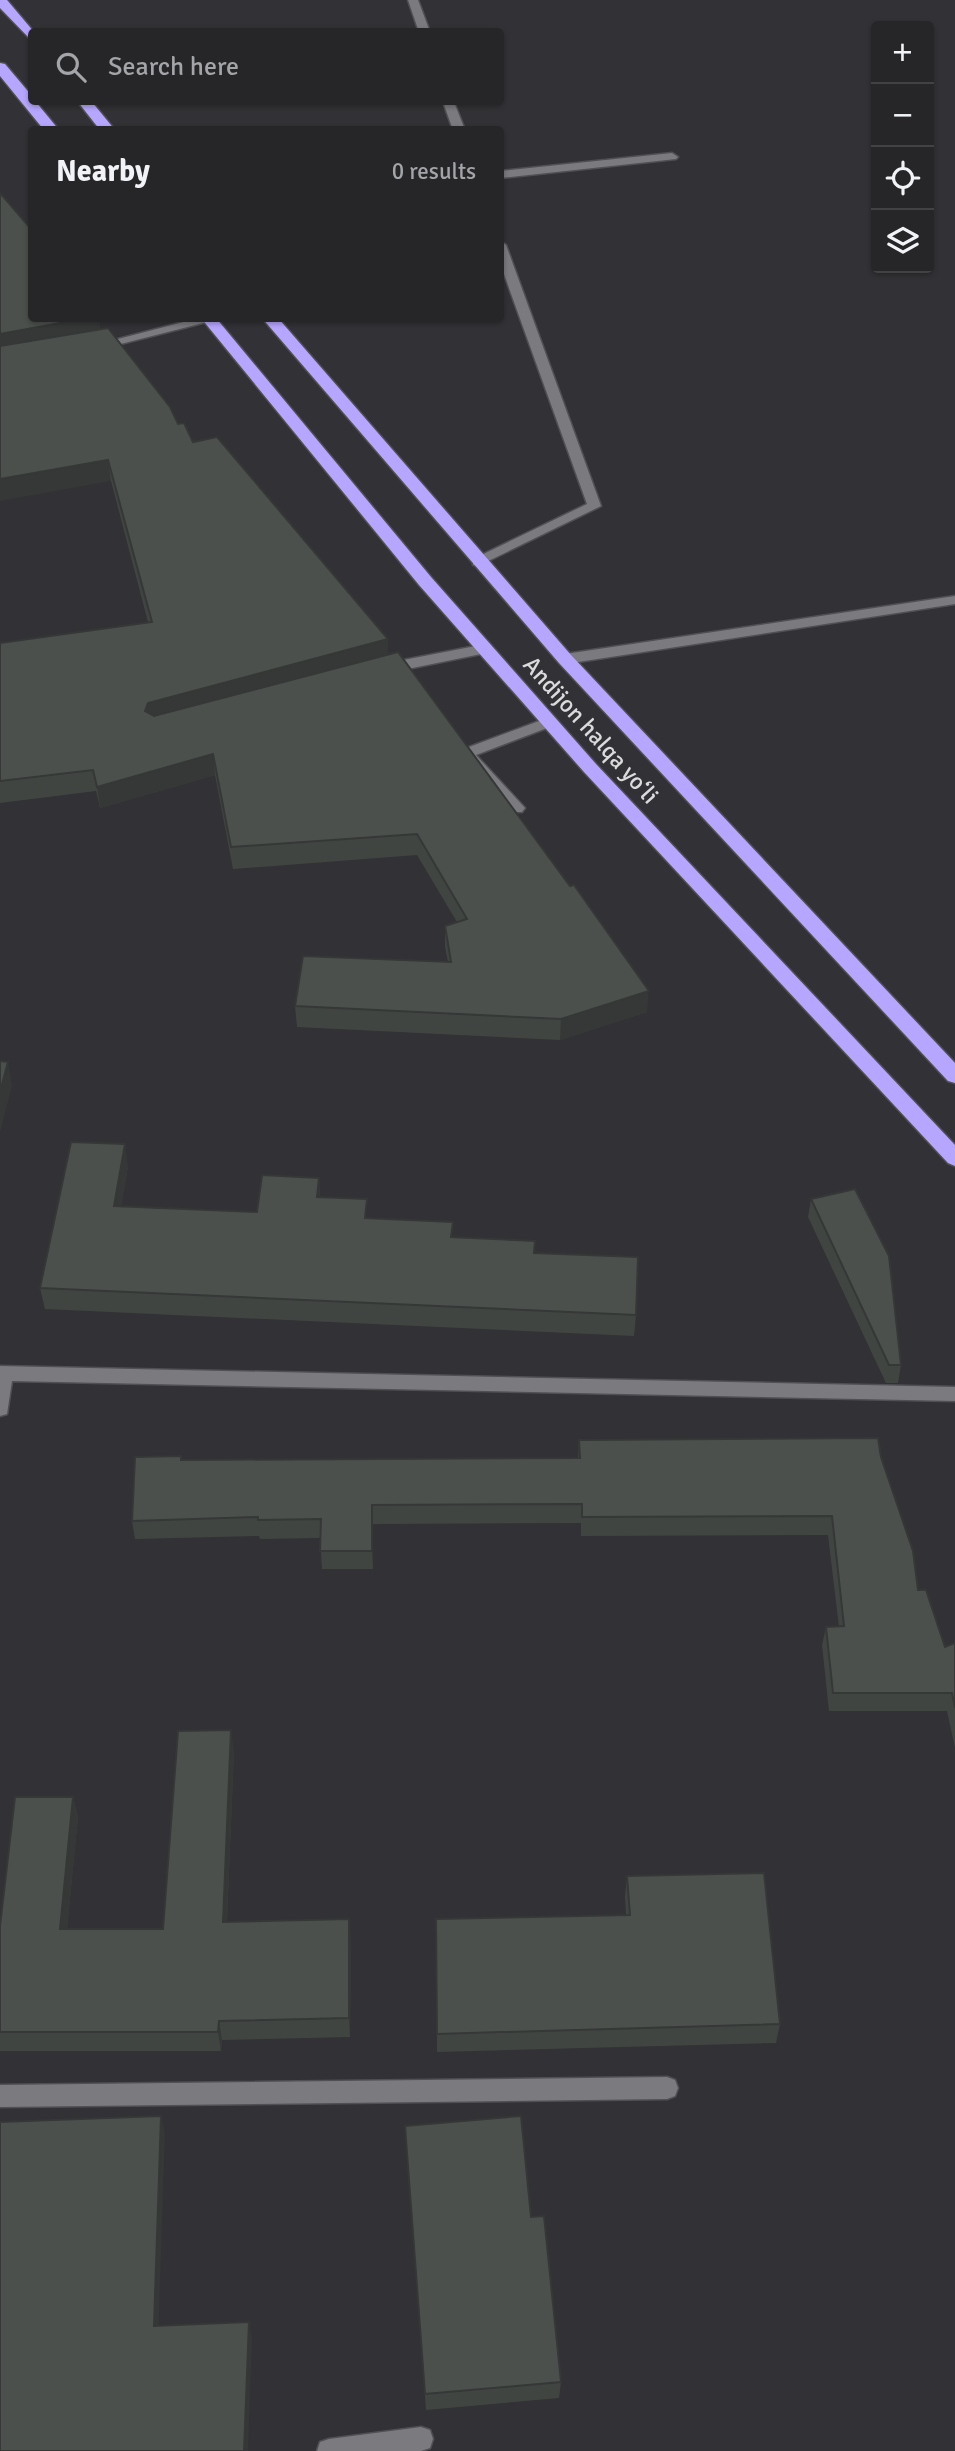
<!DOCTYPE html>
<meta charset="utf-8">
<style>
:root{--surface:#262528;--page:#2e2d30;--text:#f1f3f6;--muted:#a4a5a8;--line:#424245}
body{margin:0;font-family:Signika,sans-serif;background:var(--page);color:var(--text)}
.controls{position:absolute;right:21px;top:21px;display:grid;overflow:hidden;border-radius:7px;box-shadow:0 2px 5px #0004}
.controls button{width:63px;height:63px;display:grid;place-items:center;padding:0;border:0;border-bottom:2px solid var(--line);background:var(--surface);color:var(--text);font:35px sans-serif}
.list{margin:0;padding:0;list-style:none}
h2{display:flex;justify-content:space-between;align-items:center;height:91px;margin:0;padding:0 28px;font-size:30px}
h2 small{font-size:23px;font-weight:400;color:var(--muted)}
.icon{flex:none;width:38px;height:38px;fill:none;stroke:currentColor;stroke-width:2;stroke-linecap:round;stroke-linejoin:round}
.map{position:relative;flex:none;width:955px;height:2451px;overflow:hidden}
.search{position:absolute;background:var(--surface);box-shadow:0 2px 5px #0004;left:28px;top:28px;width:476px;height:77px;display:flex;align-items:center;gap:18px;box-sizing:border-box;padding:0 24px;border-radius:7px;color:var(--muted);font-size:26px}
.panel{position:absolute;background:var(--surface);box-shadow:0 2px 5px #0004;left:28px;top:126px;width:476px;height:196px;border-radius:7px}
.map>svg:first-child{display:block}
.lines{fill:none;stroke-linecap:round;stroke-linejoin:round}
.minor-casing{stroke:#504f53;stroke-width:3}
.highway-casing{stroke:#504f53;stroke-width:3}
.minor{fill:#7b7b7f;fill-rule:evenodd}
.highway{fill:#b7a6fe;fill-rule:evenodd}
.wall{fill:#414542}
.shaded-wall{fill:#353836}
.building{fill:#4c504d;stroke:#353836;stroke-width:2}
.labels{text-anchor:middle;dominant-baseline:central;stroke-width:7;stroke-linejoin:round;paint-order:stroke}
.street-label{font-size:24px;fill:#dbdadd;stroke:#323135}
</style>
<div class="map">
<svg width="955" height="2451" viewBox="0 0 955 2451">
<rect width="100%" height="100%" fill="#323135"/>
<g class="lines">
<defs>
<path id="minor" d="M 408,0 L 418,0 L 430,32 L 419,32 Z
M 443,102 L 454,102 L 465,130 L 453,130 Z
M 672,153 L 678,157 L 676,159 L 500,178 L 500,171 Z
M 500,241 L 506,245 L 601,506 L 478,566 L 473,565 L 473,559 L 587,504 L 500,263 Z
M 199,318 L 215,320 L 97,350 L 91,346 Z
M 955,596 L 955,604 L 565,664 L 558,659 L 565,654 Z
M 486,644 L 493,649 L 491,652 L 383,674 L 376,669 L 383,664 Z
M 550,717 L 557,722 L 555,725 L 476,755 L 525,808 L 522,812 L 512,812 L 459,753 L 461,750 Z
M 0,1366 L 955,1387 L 955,1401 L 12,1381 L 7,1414 L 0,1416 Z
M 667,2077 L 675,2080 L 678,2088 L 675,2096 L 667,2099 L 0,2107 L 0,2085 Z
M 421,2427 L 430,2430 L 433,2439 L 430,2448 L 421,2451 L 317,2451 L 320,2442 L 329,2439 Z"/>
<path id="highway" d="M 0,0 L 7,0 L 34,32 L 32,32 L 32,41 L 0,8 Z
M 0,63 L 5,64 L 32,96 L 32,102 L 36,102 L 59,130 L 44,130 L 0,76 Z
M 78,102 L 92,102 L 115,130 L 100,130 Z
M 201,318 L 216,318 L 431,577 L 596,764 L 955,1145 L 955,1166 L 948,1163 L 584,772 L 419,585 Z
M 262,318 L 278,318 L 571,655 L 955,1063 L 955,1083 L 948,1081 L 559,663 Z"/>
</defs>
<use href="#minor" class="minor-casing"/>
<use href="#highway" class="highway-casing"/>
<use href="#minor" class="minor"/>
<use href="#highway" class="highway"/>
</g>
<path class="wall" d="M 32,318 L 99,318 L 100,329 L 193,442 L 388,639 L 388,655 L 647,1012 L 560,1040 L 297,1027 L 295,1006 L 448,962 L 445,947 L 445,926 L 457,922 L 417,855 L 233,869 L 215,775 L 100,808 L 96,791 L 0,803 L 0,643 L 148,622 L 111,481 Z
M 128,1166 L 121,1206 L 257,1212 L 319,1178 L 320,1197 L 368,1218 L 453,1237 L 534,1253 L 636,1315 L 634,1336 L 45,1309 L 40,1288 Z
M 811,1199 L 901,1365 L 898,1383 L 886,1383 L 808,1217 Z
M 579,1440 L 881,1457 L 918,1590 L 945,1647 L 955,1643 L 955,1748 L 947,1711 L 829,1711 L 822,1645 L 826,1627 L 839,1627 L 828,1535 L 581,1536 L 581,1523 L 373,1524 L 373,1569 L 322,1569 L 320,1538 L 260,1539 L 259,1536 L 135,1539 L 132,1521 L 181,1456 L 182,1460 L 578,1458 Z
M 234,1751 L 227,1921 L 351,1939 L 350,2037 L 222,2040 L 221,2051 L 0,2051 L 0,1926 L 73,1797 L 78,1817 L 67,1929 L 163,1929 Z
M 627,1876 L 780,2024 L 776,2043 L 437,2052 L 436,1919 L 626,1915 L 625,1896 Z
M 406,2145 L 531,2217 L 561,2382 L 559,2398 L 426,2410 Z"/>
<path class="shaded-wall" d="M 87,318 L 99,318 L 101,337 L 0,355 L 0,334 Z
M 108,460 L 111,481 L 0,501 L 0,479 Z
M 388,639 L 388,660 L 150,724 L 145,711 L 148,703 Z
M 213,754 L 215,775 L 100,808 L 97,787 Z
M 649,991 L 647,1012 L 560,1040 L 561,1019 Z
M 8,1062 L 12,1086 L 0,1133 L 0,1092 Z
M 125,1144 L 128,1166 L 117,1227 L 114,1206 Z
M 319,1178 L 320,1199 L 317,1197 Z
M 372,1505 L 373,1524 L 373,1569 L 372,1551 Z
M 231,1730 L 234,1751 L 226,1941 L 223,1922 Z
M 73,1797 L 78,1817 L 65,1948 L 60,1929 Z
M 349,1919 L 351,1939 L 350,2037 L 349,2018 Z
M 219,2021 L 222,2040 L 221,2051 L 218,2032 Z
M 161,2116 L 165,2135 L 158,2343 L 154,2326 Z
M 249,2322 L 252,2339 L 248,2451 L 244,2451 Z"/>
<path class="building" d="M 0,193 L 32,230 L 32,318 L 87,318 L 0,334 Z
M 108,328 L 170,407 L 178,424 L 184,423 L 193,442 L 217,437 L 388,639 L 148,703 L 145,711 L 154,716 L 398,652 L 570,886 L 574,885 L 649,991 L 561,1019 L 295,1006 L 303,956 L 451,962 L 445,926 L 467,919 L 417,834 L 231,847 L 213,754 L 97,787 L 93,770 L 0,781 L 0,643 L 152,622 L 108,460 L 0,479 L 0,346 Z
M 0,1061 L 8,1062 L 0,1092 Z
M 71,1142 L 125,1144 L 114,1206 L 257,1212 L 262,1175 L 319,1178 L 317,1197 L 367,1199 L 365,1218 L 453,1222 L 451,1237 L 535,1241 L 534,1253 L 638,1257 L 636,1315 L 40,1288 Z
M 855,1189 L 889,1256 L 901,1365 L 889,1365 L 811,1199 Z
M 878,1438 L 881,1457 L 913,1551 L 918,1590 L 926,1590 L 945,1647 L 955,1643 L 955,1708 L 952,1693 L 833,1693 L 826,1627 L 844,1626 L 832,1516 L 582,1517 L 582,1504 L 372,1505 L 372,1551 L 320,1551 L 321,1519 L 258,1520 L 258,1517 L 132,1521 L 135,1457 L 181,1456 L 181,1460 L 580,1458 L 579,1440 Z
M 231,1730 L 223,1922 L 349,1919 L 349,2018 L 219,2021 L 218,2032 L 0,2032 L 0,1926 L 15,1797 L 73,1797 L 60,1929 L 163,1929 L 178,1731 Z
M 764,1873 L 780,2024 L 437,2034 L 436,1919 L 630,1915 L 627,1876 Z
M 161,2116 L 154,2326 L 249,2322 L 244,2451 L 0,2451 L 0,2122 Z
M 521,2116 L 531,2217 L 544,2216 L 561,2382 L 425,2394 L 405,2126 Z"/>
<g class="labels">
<g class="street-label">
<text transform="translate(591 730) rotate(48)">Andijon halqa yo‘li</text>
</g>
</g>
</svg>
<div class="controls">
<button>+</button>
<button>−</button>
<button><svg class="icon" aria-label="locate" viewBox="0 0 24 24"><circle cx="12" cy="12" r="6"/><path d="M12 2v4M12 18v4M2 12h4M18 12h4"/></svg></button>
<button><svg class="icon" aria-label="layers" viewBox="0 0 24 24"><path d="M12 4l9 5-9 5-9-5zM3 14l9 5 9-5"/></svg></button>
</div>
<div class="search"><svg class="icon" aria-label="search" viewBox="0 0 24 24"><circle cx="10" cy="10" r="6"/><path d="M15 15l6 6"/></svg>Search here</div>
<section class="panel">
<h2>Nearby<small>0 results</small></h2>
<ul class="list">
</ul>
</section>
</div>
